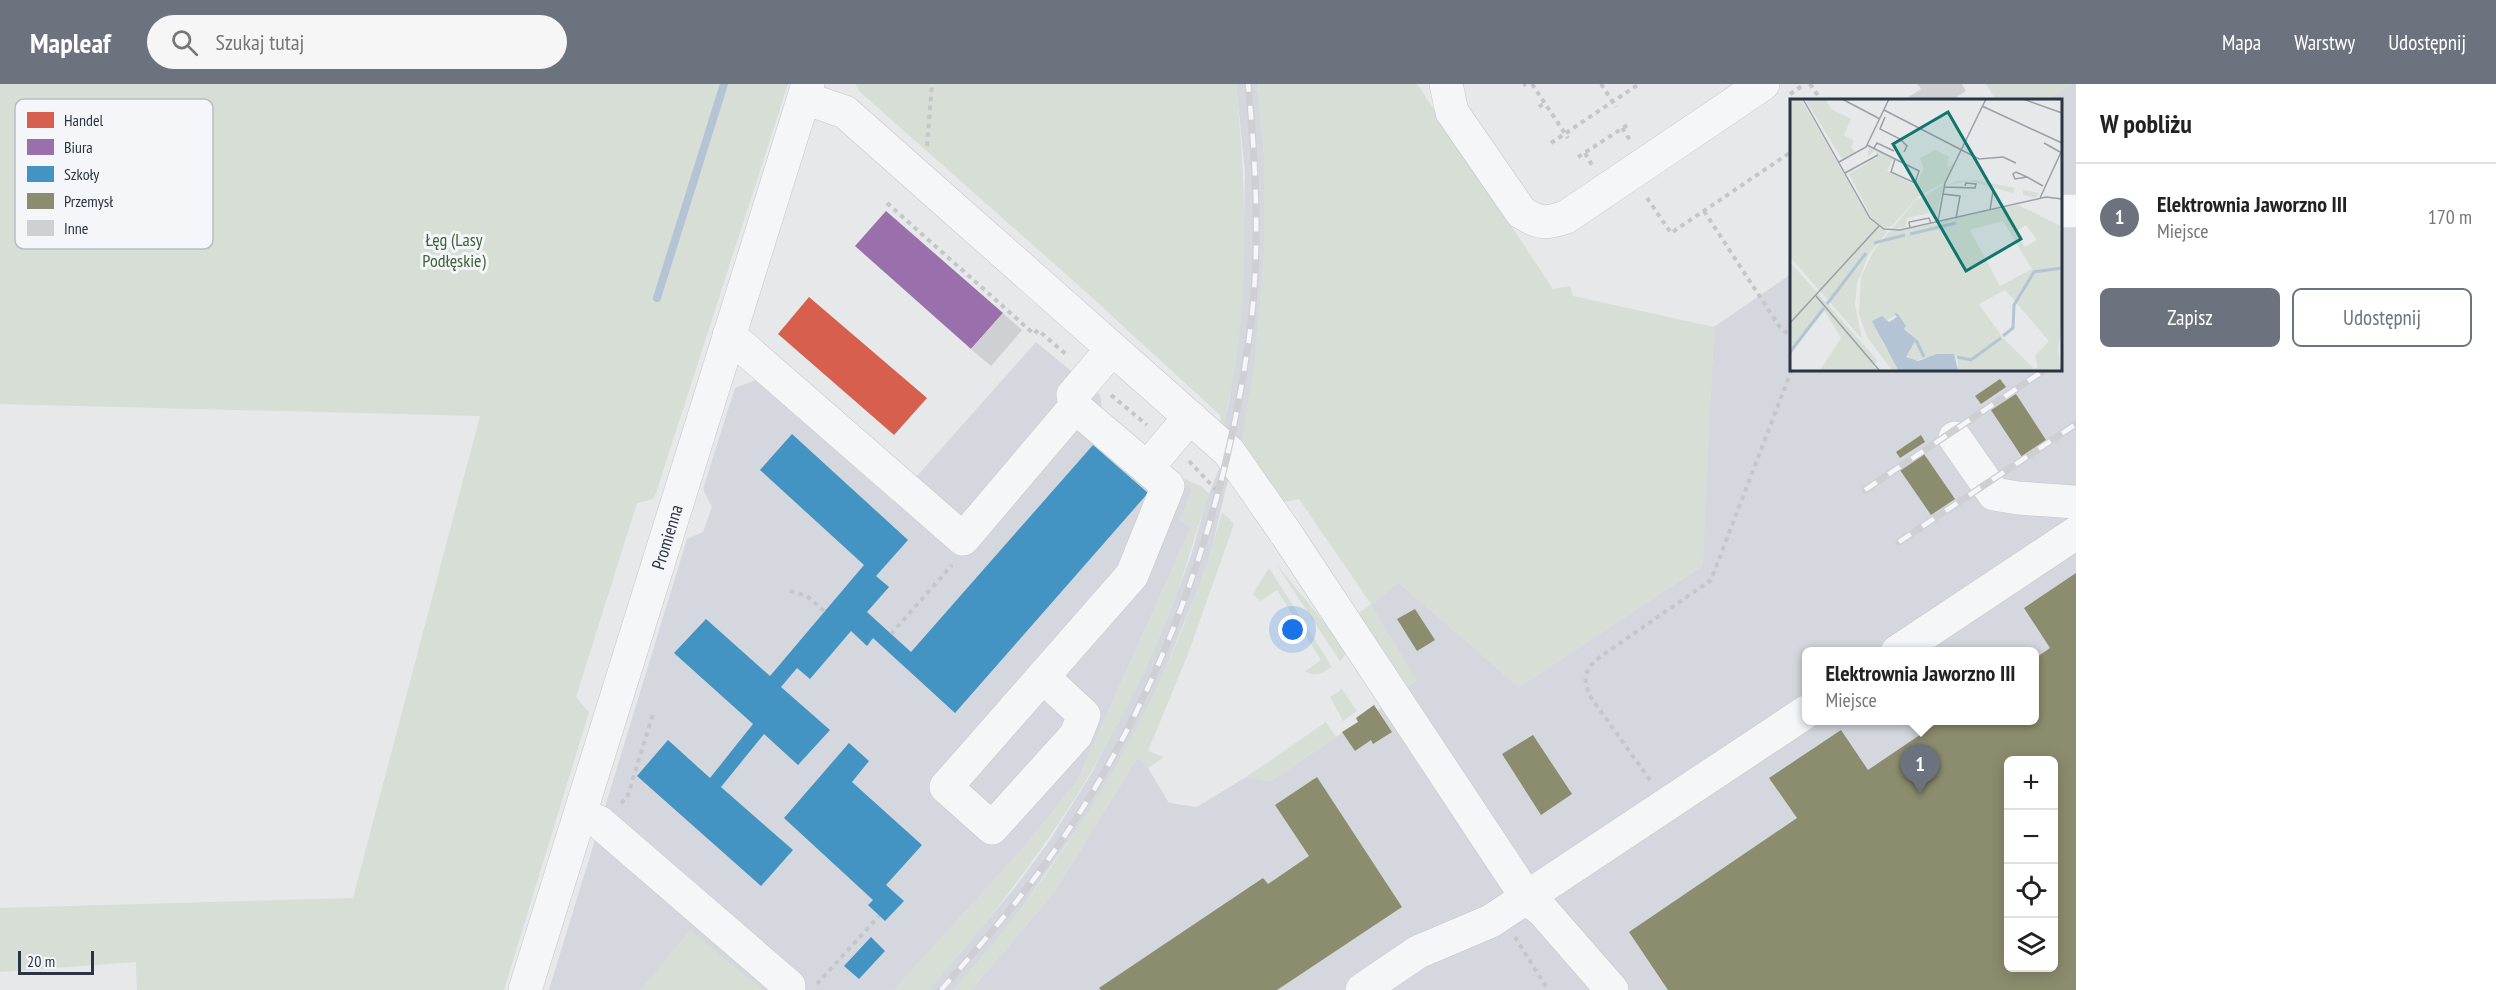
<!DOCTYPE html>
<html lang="pl">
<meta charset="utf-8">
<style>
:root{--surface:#fff;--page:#f6f6f6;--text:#222;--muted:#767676;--line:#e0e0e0;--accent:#6c737f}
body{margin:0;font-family:"PT Sans Narrow",sans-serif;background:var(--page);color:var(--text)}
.controls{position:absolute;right:18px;bottom:18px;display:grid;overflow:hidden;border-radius:9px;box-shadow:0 3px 15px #0003}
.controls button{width:54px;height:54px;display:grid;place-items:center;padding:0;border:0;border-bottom:2px solid var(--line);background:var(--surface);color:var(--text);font:30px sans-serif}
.scale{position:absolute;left:18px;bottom:15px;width:76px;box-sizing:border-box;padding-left:6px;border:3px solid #2b3445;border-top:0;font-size:16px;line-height:21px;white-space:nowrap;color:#2b3445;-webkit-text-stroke:4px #f4f6f9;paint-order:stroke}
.you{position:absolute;left:1293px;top:546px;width:21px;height:21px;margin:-15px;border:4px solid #fff;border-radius:50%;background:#1a73e8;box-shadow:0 0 0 9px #1a73e833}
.badge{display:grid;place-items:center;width:39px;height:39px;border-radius:50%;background:var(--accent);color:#fff;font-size:20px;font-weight:700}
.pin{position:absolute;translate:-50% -50px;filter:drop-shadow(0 2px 3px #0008)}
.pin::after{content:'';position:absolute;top:32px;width:21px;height:18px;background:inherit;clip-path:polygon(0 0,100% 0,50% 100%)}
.popup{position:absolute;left:1802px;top:563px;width:237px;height:78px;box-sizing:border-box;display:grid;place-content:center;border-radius:9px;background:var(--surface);filter:drop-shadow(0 2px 4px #0005);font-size:20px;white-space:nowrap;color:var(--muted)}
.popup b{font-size:22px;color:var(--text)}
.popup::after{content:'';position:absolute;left:50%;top:100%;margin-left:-12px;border:12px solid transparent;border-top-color:var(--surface)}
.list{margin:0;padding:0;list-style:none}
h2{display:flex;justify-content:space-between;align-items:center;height:78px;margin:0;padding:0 24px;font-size:26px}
h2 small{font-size:20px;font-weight:400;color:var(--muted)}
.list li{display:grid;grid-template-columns:39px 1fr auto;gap:18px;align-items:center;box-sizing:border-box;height:108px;padding:0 24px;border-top:2px solid var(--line)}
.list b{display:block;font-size:22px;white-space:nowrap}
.list p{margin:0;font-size:20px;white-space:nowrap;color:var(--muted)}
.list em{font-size:20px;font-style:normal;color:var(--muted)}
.actions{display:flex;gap:12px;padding:18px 24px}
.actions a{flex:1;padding:14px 0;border:2px solid var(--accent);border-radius:9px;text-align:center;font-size:21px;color:var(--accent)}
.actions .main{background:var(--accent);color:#fff}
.icon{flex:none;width:33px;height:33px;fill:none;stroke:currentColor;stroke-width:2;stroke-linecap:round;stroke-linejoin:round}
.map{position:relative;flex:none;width:2076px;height:906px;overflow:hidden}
header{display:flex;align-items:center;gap:36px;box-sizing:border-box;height:84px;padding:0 30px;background:var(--accent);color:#fff}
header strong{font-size:28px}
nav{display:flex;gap:33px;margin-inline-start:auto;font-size:21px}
.search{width:420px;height:54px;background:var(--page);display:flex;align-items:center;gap:15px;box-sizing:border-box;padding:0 21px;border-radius:33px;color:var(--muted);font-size:22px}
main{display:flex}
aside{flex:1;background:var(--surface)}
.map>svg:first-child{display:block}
.built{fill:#d4d7dd;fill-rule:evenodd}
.green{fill:#d6ded6}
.shops{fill:#d6604d}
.offices{fill:#9970ab}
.schools{fill:#4393c3}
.industry{fill:#8c8c6e;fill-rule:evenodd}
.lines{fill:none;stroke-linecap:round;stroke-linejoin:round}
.stream{stroke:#b4c4d5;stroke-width:8}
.building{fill:#ced0d3}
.minor-casing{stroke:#c4c6c8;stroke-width:34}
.path{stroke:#c5c6ca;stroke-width:4;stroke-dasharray:4.5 4.5;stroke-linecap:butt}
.minor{stroke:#f5f6f7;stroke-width:33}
.rail-casing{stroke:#cecfd2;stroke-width:7}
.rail{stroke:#f4f6f9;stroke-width:4.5;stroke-dasharray:14;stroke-linecap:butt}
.labels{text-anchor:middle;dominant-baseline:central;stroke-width:6;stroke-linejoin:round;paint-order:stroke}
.park-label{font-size:18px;fill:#3f6138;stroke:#f4f6f9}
.street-label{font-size:18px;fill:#2b3445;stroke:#f4f6f9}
.inset-river{fill:none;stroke:#b4c4d5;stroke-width:3}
.inset-road{fill:none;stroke:#9ba0a8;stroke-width:1.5}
.view{fill:#0f766e;fill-opacity:0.15;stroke:#0f766e;stroke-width:3}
.inset-edge{fill:none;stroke:#2b3445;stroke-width:3}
.key{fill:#f4f6f9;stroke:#b8bcc3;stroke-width:1.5}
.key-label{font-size:16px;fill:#2b3445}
</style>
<header>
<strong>Mapleaf</strong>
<div class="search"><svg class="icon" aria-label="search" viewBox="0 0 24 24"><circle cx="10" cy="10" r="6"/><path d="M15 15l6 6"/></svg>Szukaj tutaj</div>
<nav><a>Mapa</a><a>Warstwy</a><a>Udostępnij</a></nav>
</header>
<main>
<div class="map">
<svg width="2076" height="906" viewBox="0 0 2076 906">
<rect width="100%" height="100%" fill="#e6e8ea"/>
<path class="built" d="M 1236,0 L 1257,0 L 1264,71 L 1264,168 L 1256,271 L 1244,348 L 1226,404 L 1208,480 L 1156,607 L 1124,669 L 1088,729 L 1007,844 L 955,904 L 953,906 L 929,906 L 1013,806 L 1050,756 L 1093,687 L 1167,536 L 1191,472 L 1206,418 L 1220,382 L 1222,345 L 1229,319 L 1239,247 L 1243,193 L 1245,89 Z
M 2072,0 L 2076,0 L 2076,906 L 971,906 L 1053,810 L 1138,673 L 1148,684 L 1169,719 L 1197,723 L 1246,693 L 1271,697 L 1358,638 L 1356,634 L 1374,621 L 1378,626 L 1416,597 L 1371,521 L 1398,498 L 1519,603 L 1702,482 L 1714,243 L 1791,190 L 1791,285 L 2060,285 L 2060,16 L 2047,16 ZM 1806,568 L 2034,568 L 2034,636 L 1806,636 ZM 2008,676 L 2054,676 L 2054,884 L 2008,884 Z
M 1036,258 L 1100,311 L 1103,331 L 1192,406 L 1180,436 L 1191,443 L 1077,697 L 1025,762 L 894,906 L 549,906 L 687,455 L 703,448 L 712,423 L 703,405 L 735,304 L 756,296 L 894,418 Z"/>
<path class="green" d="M 0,0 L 788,0 L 654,415 L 637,419 L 576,613 L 589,628 L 504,906 L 137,906 L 136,878 L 0,888 L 0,824 L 353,814 L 480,332 L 0,320 Z
M 856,0 L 1236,0 C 1247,113 1252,234 1222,345 L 1219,341 L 1221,332 L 1086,208 L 859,7 Z
M 1257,0 L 1417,0 L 1553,205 L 1570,202 L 1573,212 L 1714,243 L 1703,482 L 1519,603 L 1398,498 L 1371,521 L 1417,596 L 1407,604 L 1357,531 L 1371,520 L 1299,415 L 1284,418 L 1240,361 L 1256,271 L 1264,168 L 1264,71 Z
M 1986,0 L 2072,0 L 2047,16 L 1996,16 Z
M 1185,395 L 1202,403 L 1209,410 C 1194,452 1184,494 1167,536 C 1110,676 1029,792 929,906 L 894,906 L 1025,762 L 1077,697 L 1191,443 L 1180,436 L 1192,406 L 1183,400 Z
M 1222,428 L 1234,440 L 1188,570 L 1148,667 L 1164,673 L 1148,684 L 1138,673 L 1053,810 L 971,906 L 953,906 C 1076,769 1173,606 1222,428 Z
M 1276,480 L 1343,561 C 1347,568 1345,571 1340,577 Z
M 1269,484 L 1332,583 C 1322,589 1316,594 1305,587 L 1321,576 L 1277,506 L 1260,517 L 1253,510 Z
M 1342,605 L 1357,627 L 1343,637 L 1330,613 Z
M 1326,638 L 1336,653 L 1271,697 L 1246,693 Z
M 690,846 L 763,906 L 640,906 Z"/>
<path class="shops" d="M 809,213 L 927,314 L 894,351 L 778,250 Z"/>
<path class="offices" d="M 886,127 L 1003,229 L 971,265 L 855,162 Z"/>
<path class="schools" d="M 792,350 L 908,456 L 876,492 L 889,503 L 867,528 L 911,568 L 1093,361 L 1148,409 L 955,629 L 873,554 L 867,562 L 851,547 L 810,595 L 797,584 L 781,603 L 830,646 L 798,681 L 764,650 L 721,703 L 793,766 L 761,802 L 637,692 L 668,656 L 710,694 L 753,640 L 674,569 L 706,535 L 770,592 L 864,481 L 760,386 Z
M 849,659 L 869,677 L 852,698 L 922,761 L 886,801 L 904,817 L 885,837 L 868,821 L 873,816 L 784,734 Z
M 871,853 L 885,867 L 859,895 L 844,882 Z"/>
<path class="industry" d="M 2000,295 L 2006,303 L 1981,320 L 1975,312 Z
M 2016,310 L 2046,356 L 2022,373 L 1991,326 Z
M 1921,351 L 1925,358 L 1900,374 L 1896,368 Z
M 1924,370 L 1955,415 L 1931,431 L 1900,386 Z
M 2076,489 L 2076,906 L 1668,906 L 1629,848 L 1797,734 L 1769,694 L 1841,646 L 1868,686 L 1942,636 L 2034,636 L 2034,575 L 2050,564 L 2024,524 ZM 2008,676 L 2054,676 L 2054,884 L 2008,884 Z
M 1415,525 L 1435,556 L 1417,567 L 1397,535 Z
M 1374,621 L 1392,648 L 1373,660 L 1371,656 L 1355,667 L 1342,648 L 1358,638 L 1356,634 Z
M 1533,651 L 1572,710 L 1541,731 L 1502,670 Z
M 1317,693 L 1402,823 L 1277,906 L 1101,906 L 1099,904 L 1263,794 L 1268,800 L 1309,772 L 1275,721 Z"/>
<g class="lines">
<path class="stream" d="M 657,214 L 724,0"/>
</g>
<path class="building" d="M 1917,0 L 1962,0 L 1966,7 L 1952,16 L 1904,16 L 1921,5 Z
M 1003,229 L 1022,246 L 991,282 L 971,265 Z"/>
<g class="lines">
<defs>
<path id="minor" d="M 1446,0 L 1452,28 L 1521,128 C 1539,140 1545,140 1566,133 L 1763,0
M 804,14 L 845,28 L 1229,368 L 1287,451 L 1527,814 L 1543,827 L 1612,906
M 2060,127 L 2076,127
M 729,251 L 963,455 L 1075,323 L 1073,311 L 1112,265
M 1075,323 L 1147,384
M 1955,354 L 1994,410 L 2018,414 L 2076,418
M 1897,568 L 2076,449
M 1043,593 L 1084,631 L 1076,651 L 992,744 L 946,703 L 1132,491 L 1168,402 L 1147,384 L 1190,333
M 580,731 L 599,738 L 789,902
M 525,906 L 808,0
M 1362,906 L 1418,868 L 1491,837 L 1806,628"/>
</defs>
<use href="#minor" class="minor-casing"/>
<path class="path" d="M 1532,0 L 1568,54
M 1601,0 L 1616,23
M 1810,0 L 1821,16
M 1523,1 L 1526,0
M 1790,10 L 1805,0
M 1539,23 L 1544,19
M 1622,44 L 1630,56
M 1551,59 L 1639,0
M 927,62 L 932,0
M 1585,69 L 1592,81
M 1578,73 L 1629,40
M 1647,114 L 1671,149 L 1791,68
M 887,119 L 1034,250 L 1038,246 L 1068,272
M 1704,127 L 1779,242 L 1791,253
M 1111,311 L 1147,341
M 1189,377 L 1219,409
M 790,507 L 807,512 L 824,527
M 891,550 L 952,481
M 1650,696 L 1592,615 C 1582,597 1583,586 1600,573 L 1711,496 L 1792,285
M 621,719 L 627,714 L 653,630
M 1515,853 L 1548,906
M 817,900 L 879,832"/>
<use href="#minor" class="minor"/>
<defs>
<path id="rail" d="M 1865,406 L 2046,285
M 1899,458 L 2076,340
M 941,906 C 977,865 1013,824 1045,780 C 1141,647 1204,492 1236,331 C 1244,290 1251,249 1254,208 C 1259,138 1255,69 1248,0"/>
</defs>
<use href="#rail" class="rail-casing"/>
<use href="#rail" class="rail"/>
</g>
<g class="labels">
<g class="park-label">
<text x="454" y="155">Łęg (Lasy<tspan x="454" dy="21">Podłęskie)</tspan></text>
</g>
<g class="street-label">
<text transform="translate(667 453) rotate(-73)">Promienna</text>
</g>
</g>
<g transform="translate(1790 15)">
<rect width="272" height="272" fill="#e6e8ea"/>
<path d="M 0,0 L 11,0 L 79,119 L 97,133 L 79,155 L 67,184 L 65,206 L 72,240 L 0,158 ZM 15,0 L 35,0 L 41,10 L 61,20 L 54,36 L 64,42 L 61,48 L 65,53 L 52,60 ZM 79,49 L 83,50 L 103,59 L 97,72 L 125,86 L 134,70 L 130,59 L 145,51 L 159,58 L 157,69 L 163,65 L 154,84 L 129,97 L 102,127 L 94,129 L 82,119 L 59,75 L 88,58 L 85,51 L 77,59 ZM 185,81 L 195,83 L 249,94 L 245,99 L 233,96 L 233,91 L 225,89 L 223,94 L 180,82 L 158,86 L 167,82 ZM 154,85 L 145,121 L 140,114 L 117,119 L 116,128 L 102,130 L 125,102 ZM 228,106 L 271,127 L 272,226 L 268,250 L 271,271 L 168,271 L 168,259 L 153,255 L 123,262 L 116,256 L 126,240 L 114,229 L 108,215 L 96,222 L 91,241 L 108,271 L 102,271 L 77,238 L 69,215 L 71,178 L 83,153 L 99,133 ZM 213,122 L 242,170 L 210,187 L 180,131 ZM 236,126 L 247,141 L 235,148 L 225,133 ZM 215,191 L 259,242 L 245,257 L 248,268 L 244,270 L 213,239 L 189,205 ZM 0,163 L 88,262 L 83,266 L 87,271 L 30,271 L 51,239 L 34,211 L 0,256 Z" fill="#d6ded6" fill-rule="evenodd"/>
<path d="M 104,214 L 108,215 L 116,227 L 114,230 L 126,240 L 116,258 L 128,262 L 147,255 L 164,255 L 168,271 L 108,271 L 82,222 L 92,217 L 99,223 L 107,218 Z" fill="#b4c4d5"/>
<path class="inset-river" d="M 120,135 L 166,124M 84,144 L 115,136M 37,205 L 76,154M 213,237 L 223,229 L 224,206 L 244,173 L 272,169M 126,241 L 134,258M 0,253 L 34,209M 167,258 L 181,261 L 211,239"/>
<path class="inset-road" d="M 13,0 L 80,119 L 94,130 L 110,131 L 256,98 L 272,100M 52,0 L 90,20M 233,0 L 272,14M 192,7 L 272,44M 94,11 L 189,60 L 213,58 L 226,64M 95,18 L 90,30 L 110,40 L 117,47 L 114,53M 254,44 L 270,53M 77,46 L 129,72 L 125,84 L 101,73 L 105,60M 84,49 L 87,44 L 104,52M 49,63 L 76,48 L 99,0M 55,74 L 88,56M 237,78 L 225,80 L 223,75 L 226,73 L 237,78 L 253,87M 154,88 L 185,89 L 186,85 L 176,84 L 175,87M 153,95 L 170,97 L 166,119M 250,99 L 272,51M 200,111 L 203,92M 148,122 L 155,84 L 196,0M 120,129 L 119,123 L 139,119 L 141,124M 26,197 L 89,271M 0,224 L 89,127"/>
<path class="view" d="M 158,13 L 231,140 L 176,172 L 103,45 Z"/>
<rect width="272" height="272" class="inset-edge"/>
</g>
<rect x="15" y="15" width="198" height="150" rx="9" class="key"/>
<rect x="27" y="28" width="27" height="16" fill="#d6604d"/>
<rect x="27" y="55" width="27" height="16" fill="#9970ab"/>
<rect x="27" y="82" width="27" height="16" fill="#4393c3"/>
<rect x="27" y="109" width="27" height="16" fill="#8c8c6e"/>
<rect x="27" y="136" width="27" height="16" fill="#ced0d3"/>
<g class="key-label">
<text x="64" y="42">Handel</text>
<text x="64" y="69">Biura</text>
<text x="64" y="96">Szkoły</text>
<text x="64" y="123">Przemysł</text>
<text x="64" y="150">Inne</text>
</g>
</svg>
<div class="controls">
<button>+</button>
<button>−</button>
<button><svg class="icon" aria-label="locate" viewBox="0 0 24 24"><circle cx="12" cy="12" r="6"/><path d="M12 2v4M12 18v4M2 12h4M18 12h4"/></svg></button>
<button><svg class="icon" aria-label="layers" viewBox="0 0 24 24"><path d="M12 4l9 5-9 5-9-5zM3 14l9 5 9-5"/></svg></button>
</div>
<div class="scale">20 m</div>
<div class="you"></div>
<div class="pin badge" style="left:1920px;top:710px">1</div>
<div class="popup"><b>Elektrownia Jaworzno III</b>Miejsce</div>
</div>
<aside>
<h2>W pobliżu<small></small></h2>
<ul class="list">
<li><span class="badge">1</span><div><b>Elektrownia Jaworzno III</b><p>Miejsce</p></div><em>170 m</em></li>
</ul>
<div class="actions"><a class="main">Zapisz</a><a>Udostępnij</a></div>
</aside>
</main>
